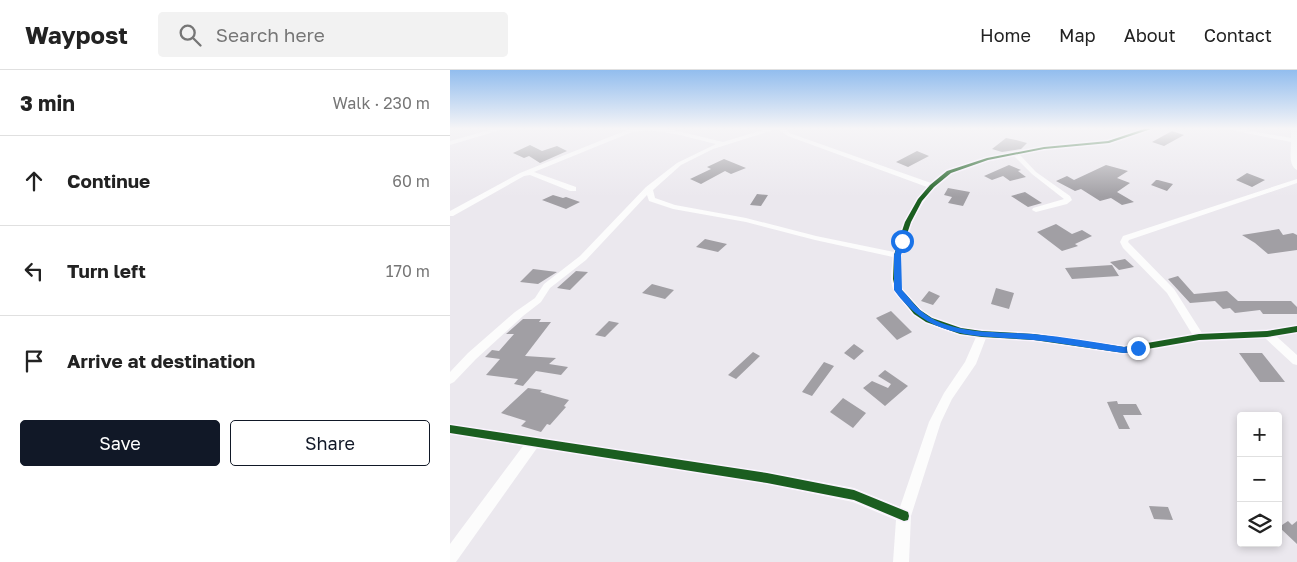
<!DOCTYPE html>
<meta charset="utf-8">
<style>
:root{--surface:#fff;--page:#f2f2f2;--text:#222;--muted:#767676;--line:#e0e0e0;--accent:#111827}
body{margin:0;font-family:"Golos Text",sans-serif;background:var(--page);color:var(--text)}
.controls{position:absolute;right:15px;bottom:15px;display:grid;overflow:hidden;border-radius:5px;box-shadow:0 2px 8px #0003}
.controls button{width:45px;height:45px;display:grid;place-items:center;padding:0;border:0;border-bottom:1px solid var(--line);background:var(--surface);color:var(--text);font:25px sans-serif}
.stop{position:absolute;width:15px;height:15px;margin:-11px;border:4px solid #1a73e8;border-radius:50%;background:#fff}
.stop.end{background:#1a73e8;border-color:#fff;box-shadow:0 1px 5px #0008}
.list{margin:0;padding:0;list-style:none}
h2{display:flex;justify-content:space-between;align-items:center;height:65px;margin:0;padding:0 20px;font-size:21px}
h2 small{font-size:16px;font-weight:400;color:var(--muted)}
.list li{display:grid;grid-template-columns:32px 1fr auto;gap:15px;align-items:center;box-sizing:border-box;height:90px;padding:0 20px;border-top:1px solid var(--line)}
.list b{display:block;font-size:19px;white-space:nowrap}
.list em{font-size:16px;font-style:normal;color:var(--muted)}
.actions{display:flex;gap:10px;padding:15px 20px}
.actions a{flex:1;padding:11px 0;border:1px solid var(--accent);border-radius:5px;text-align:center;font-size:18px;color:var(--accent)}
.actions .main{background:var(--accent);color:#fff}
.icon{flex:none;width:28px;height:28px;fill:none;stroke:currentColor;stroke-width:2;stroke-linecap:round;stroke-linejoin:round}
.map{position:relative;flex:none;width:847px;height:492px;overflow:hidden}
header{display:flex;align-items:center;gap:30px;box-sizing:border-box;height:70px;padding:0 25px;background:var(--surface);border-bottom:1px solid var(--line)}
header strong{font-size:24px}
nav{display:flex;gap:28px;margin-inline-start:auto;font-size:18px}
.search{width:350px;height:45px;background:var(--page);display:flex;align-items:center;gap:12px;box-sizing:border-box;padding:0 18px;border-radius:5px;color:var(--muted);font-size:19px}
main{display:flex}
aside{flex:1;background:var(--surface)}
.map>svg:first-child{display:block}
.building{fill:#a19fa4}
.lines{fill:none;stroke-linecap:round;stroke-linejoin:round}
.street{fill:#fcfcfc;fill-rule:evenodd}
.cycleway-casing{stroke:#faf3fe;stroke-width:3}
.cycleway{fill:#1b5e20;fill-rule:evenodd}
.route{fill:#1a73e8}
</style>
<header>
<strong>Waypost</strong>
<div class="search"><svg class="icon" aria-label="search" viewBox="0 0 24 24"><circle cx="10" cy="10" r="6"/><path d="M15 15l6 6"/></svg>Search here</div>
<nav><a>Home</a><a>Map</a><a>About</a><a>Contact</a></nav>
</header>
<main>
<aside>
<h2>3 min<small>Walk · 230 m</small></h2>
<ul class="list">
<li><svg class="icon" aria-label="ahead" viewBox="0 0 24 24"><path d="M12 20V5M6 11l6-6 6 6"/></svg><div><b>Continue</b></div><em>60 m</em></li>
<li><svg class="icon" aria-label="left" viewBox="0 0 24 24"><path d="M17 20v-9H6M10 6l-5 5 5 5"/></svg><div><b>Turn left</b></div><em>170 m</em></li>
<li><svg class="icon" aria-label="arrive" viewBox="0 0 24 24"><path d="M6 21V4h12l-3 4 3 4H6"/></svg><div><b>Arrive at destination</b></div></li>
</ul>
<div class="actions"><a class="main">Save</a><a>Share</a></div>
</aside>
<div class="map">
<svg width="847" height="492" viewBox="0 0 847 492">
<rect width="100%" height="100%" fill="#ebe8ee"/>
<path class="building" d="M 722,61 L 734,65 L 714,76 L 702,72 Z
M 556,68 L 566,70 L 577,73 L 571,79 L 552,82 L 542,79 Z
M 80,75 L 92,81 L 107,76 L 117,81 L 90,93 L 79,86 L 74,88 L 63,83 Z
M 467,81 L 479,86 L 458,97 L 446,92 Z
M 274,89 L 296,98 L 281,104 L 275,101 L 251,114 L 240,109 L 261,99 L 257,97 Z
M 559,95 L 571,100 L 568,101 L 576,107 L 560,111 L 553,106 L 542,110 L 534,106 Z
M 656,95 L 678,101 L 667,108 L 680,113 L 667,122 L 684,132 L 672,135 L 661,128 L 650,131 L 631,119 L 625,121 L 606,111 L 617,106 L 624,110 Z
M 797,103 L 815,110 L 802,117 L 786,110 Z
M 706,110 L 708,110 L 723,114 L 717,121 L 701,115 Z
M 498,118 L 520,122 L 513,136 L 498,133 L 502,127 L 494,125 Z
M 575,122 L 592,133 L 578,137 L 561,126 Z
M 307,124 L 318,125 L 311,136 L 300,135 Z
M 103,125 L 113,128 L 116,127 L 130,132 L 116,139 L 92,130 Z
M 606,154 L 622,164 L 632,160 L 642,166 L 625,174 L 628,176 L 612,181 L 587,162 Z
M 829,159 L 833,165 L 843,163 L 847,165 L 847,180 L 818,184 L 805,173 L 792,165 Z
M 255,169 L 277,174 L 268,182 L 246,177 Z
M 675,189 L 684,197 L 669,200 L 660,192 Z
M 662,195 L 669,206 L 622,209 L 615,198 Z
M 83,199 L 107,202 L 88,214 L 70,212 Z
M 126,201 L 138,202 L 120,220 L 107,218 Z
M 728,206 L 744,224 L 777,221 L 788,231 L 841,231 L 847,237 L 847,244 L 813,244 L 810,240 L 785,243 L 780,238 L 773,239 L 765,231 L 740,233 L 718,209 Z
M 202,214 L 224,220 L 215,229 L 192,223 Z
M 546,218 L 564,223 L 559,239 L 541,234 Z
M 479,221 L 490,226 L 483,235 L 471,231 Z
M 441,241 L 462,262 L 447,270 L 426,248 Z
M 73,249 L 91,249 L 89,252 L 101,252 L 75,286 L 106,288 L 99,294 L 118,297 L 111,305 L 86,301 L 73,316 L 64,314 L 68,309 L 36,305 L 50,289 L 35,287 L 42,280 L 49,281 L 64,264 L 56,264 Z
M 159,251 L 169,253 L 155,267 L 145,265 Z
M 404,274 L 414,281 L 404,290 L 394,283 Z
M 303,282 L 310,286 L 286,309 L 278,305 Z
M 789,283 L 812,283 L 835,312 L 810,312 Z
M 374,292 L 384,296 L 362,326 L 352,322 Z
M 435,300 L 458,316 L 435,336 L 413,318 L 422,311 L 438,318 L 441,314 L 428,306 Z
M 78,318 L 92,320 L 90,322 L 119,330 L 114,336 L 116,337 L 100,355 L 97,354 L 91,362 L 71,356 L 76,351 L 51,343 Z
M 393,328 L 416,343 L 403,358 L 380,342 Z
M 667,331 L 668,334 L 686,334 L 692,345 L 673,345 L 680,359 L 669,359 L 657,332 Z
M 699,436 L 718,437 L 723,450 L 704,449 Z
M 838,451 L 842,455 L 847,451 L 847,474 L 829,457 Z"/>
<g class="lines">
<path class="street" d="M 47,58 L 57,58 L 0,75 L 0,71 Z
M 182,58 L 215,58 L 273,72 L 320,58 L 333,58 L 342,64 L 481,113 L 497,101 L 537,87 L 594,76 L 658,70 L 696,58 L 705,58 L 659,74 L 594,80 L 570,85 L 586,102 L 620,126 L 622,130 L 617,134 L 586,142 L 582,140 L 583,138 L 614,129 L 582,104 L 564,86 C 544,90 521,94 502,103 C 473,118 440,186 452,218 C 456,227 473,242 482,247 C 513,264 551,259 585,263 C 607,266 628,269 649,272 C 657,274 667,276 675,276 C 697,275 720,268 742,264 L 717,223 L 673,178 L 670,172 L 673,166 L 847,109 L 847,113 L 679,170 L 678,172 L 724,219 L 752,263 L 817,260 L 847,255 L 847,263 L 826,266 L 847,285 L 847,295 L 843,294 L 815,268 L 749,271 L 674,284 L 584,271 L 536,268 L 526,294 L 502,329 L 491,352 L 461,446 L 459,492 L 443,492 L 446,450 L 403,432 L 317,414 L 87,378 L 6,492 L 0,492 L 0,474 L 73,376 L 0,364 L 0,354 L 317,402 L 404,418 L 450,437 L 479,352 L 494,323 L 515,292 L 526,267 C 498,263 473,255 454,233 C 451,229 446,226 444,221 C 439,212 442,197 443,187 L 365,170 L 296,152 L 223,139 L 199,131 L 197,125 L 136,190 L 100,218 L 91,232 L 73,246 L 26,289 L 4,312 L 0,314 L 0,302 L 18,283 L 65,242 L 85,228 L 94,214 L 130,186 L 196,117 L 227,93 L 266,74 C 239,68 211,57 182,62 L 84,102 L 126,117 L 126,121 L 120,121 L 80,105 L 74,106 L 3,146 L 0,146 L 0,141 L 70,103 ZM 327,59 L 338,66 L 477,117 C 460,136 452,158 444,182 L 366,166 L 296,148 L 225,135 L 205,128 L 203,120 L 231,95 L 263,79 Z
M 771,58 L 784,58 L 841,68 L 841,58 L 847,58 L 847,100 C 838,95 841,82 841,72 Z"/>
<defs>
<path id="cycleway" d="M 697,58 L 704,58 L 659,73 L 594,79 L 538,90 L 501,103 L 484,117 L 472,131 L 461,152 L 450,185 L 449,209 L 451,219 L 470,240 L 482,248 L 511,258 L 532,261 L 584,264 L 674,277 L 749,264 L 817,261 L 847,256 L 847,262 L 817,267 L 749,270 L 674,283 L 584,270 L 532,267 L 510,264 L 476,252 L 464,244 L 446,222 L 443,209 L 444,185 L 455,152 L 468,129 L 480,115 L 497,101 L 537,88 L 594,77 L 658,71 Z
M 0,355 L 317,403 L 404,420 L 458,442 L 459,446 L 458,450 L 454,451 L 404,430 L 317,413 L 0,363 Z"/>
</defs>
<use href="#cycleway" class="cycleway-casing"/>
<use href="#cycleway" class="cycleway"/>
</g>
<linearGradient id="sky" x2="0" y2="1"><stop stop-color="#92bdee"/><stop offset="0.46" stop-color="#f6f5f7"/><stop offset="1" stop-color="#f6f5f7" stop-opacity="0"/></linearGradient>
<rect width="847" height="127" fill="url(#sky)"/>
<path class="route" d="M 450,170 L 456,171 L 451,185 L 452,220 C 458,226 463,234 470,240 C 500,266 547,261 583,264 C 614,267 644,272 674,277 L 688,275 L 692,278 L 688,282 L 674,283 C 644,279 613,273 583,270 C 527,265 481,271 444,220 L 444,185 Z"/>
</svg>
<div class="controls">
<button>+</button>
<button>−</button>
<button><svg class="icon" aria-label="layers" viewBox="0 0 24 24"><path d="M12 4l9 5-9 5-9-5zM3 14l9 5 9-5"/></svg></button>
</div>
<div class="stop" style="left:452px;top:171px"></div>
<div class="stop end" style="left:688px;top:278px"></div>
</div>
</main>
